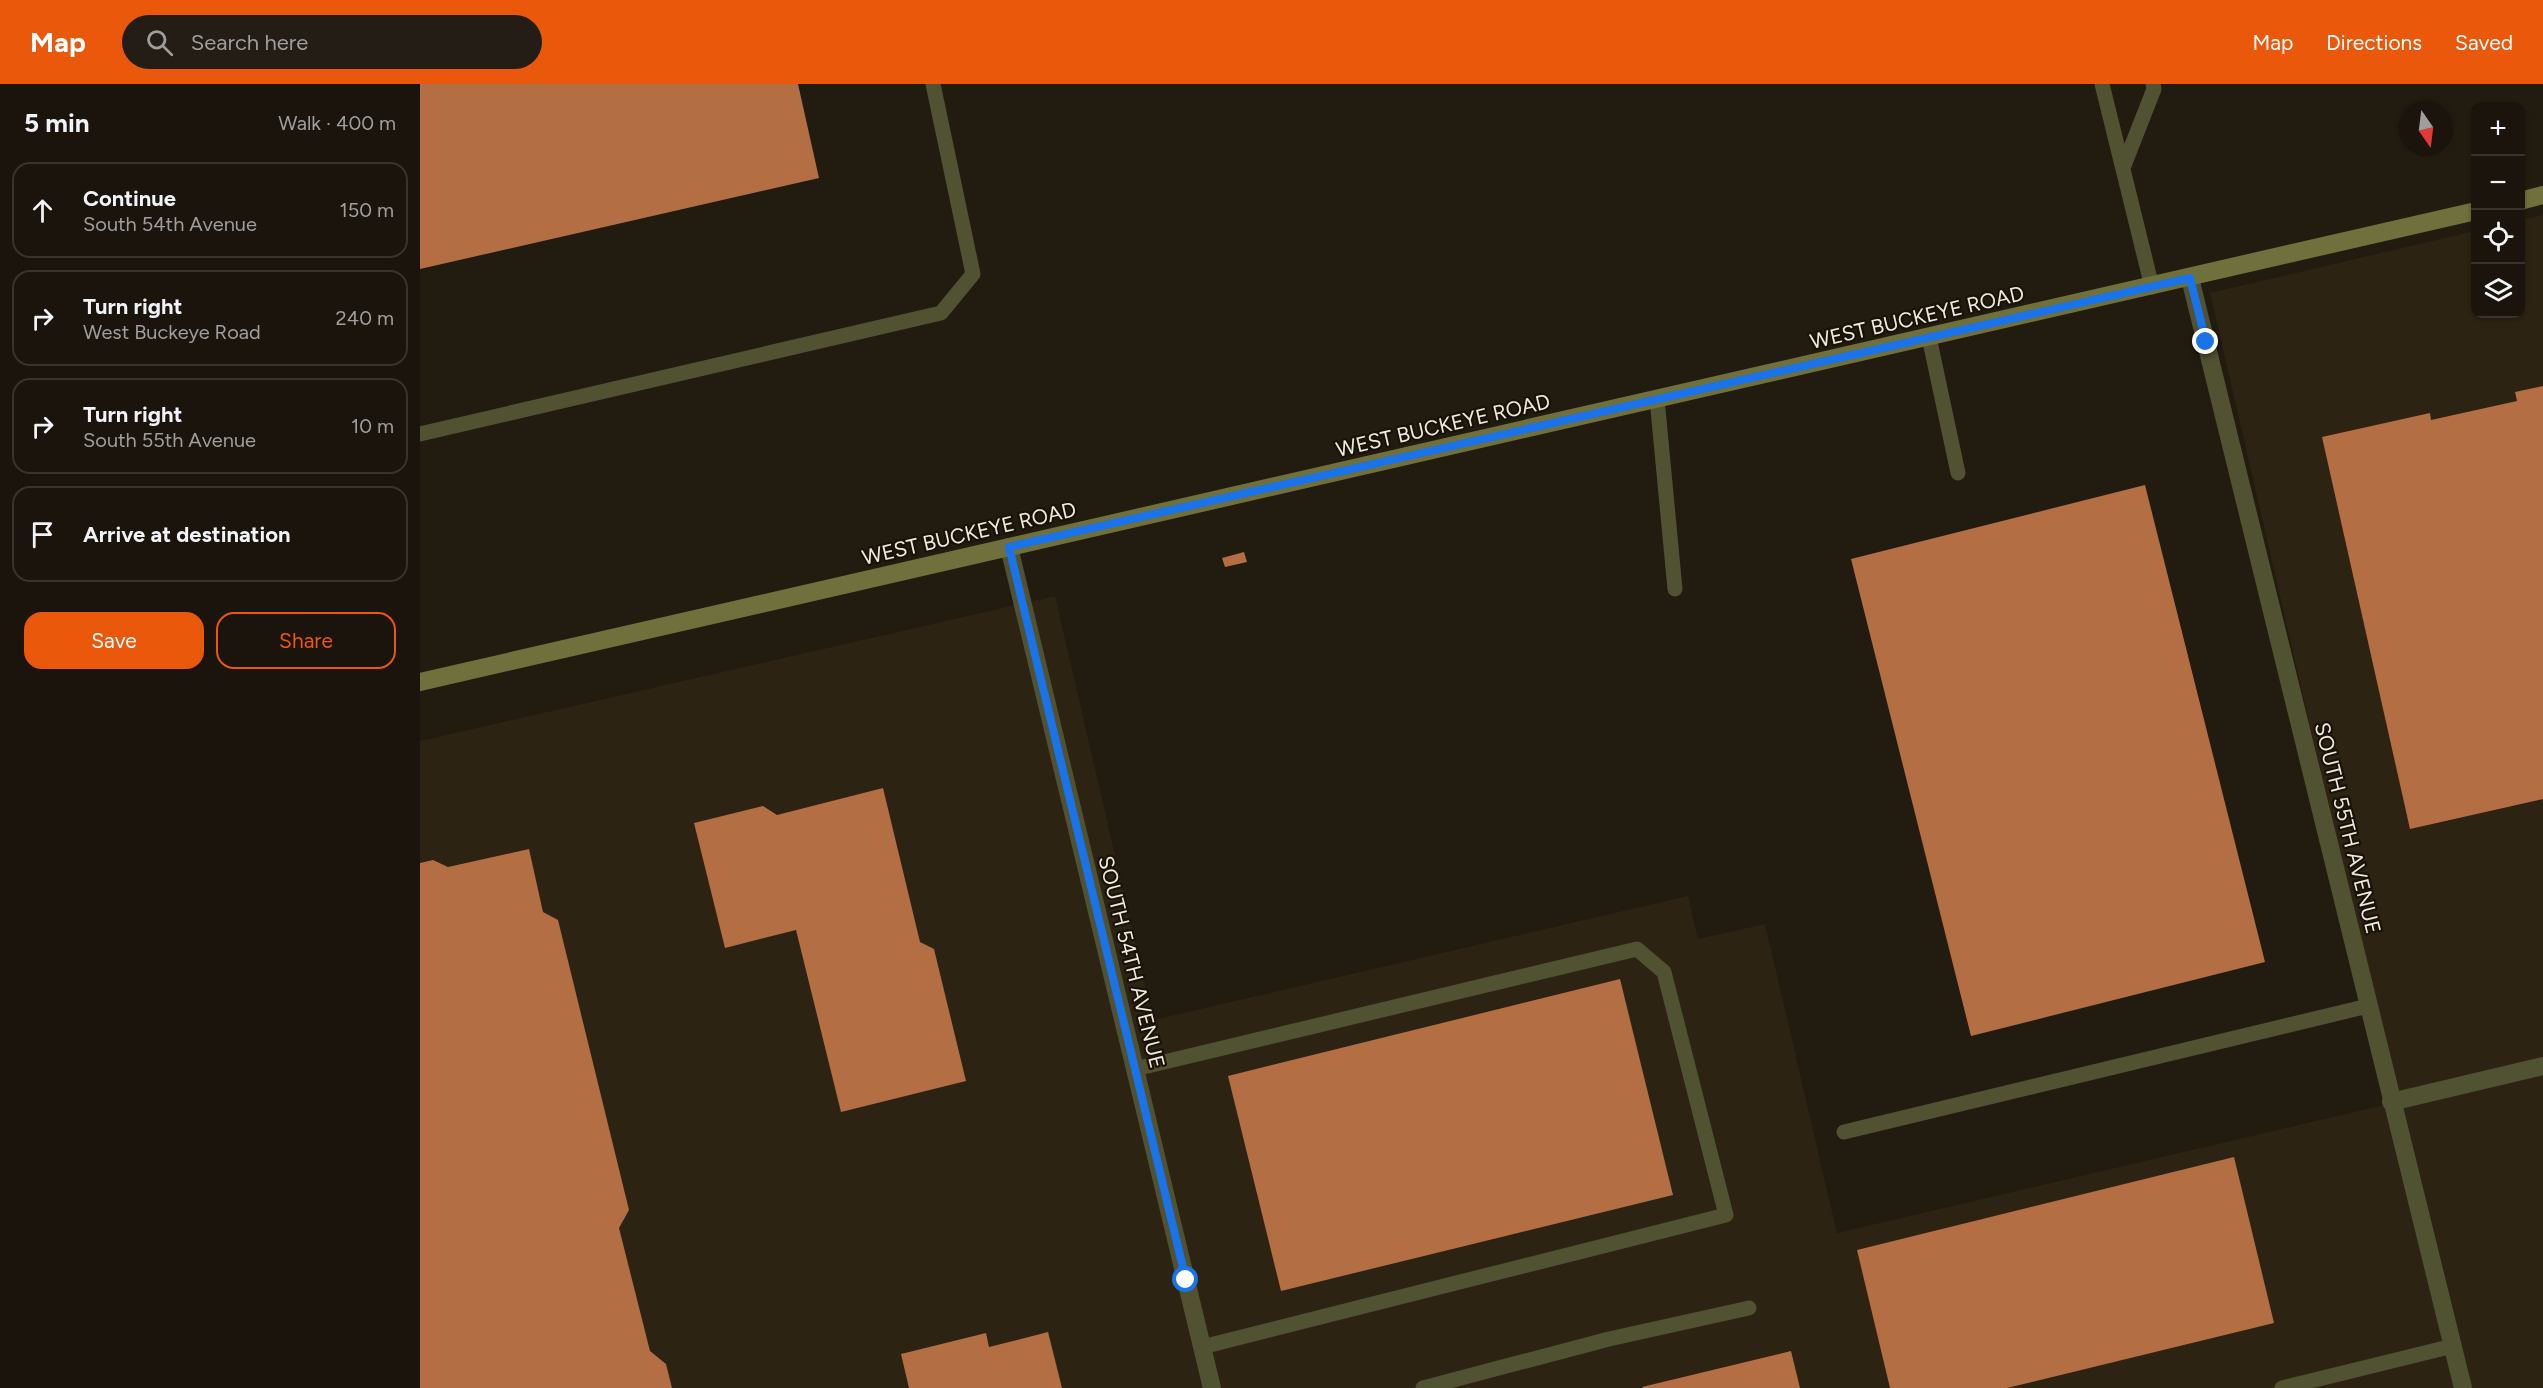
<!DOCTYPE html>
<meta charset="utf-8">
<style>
:root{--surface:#1a140c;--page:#231d15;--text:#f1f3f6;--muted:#9f9e9d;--line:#38332d;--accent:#ea580c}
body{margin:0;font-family:Figtree,sans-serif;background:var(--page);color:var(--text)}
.controls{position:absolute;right:18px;top:18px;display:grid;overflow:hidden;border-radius:12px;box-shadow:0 2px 4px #0004}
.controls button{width:54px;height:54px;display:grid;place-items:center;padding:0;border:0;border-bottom:2px solid var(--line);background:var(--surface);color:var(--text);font:30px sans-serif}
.compass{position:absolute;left:1979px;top:18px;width:54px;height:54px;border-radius:50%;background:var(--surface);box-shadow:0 2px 4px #0004;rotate:166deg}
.stop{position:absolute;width:18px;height:18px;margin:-14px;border:4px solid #1a73e8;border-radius:50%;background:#fff}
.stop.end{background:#1a73e8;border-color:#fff;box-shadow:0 2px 6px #0008}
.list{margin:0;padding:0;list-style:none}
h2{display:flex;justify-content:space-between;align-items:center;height:78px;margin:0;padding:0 24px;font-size:26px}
h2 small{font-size:20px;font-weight:400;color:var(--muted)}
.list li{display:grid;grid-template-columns:39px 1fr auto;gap:18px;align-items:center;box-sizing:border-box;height:96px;margin:0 12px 12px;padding:0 12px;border:2px solid var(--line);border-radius:18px}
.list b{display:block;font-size:22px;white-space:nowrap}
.list p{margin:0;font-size:20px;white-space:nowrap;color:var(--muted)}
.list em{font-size:20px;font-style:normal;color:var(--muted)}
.actions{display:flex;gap:12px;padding:18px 24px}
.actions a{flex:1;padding:14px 0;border:2px solid var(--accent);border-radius:18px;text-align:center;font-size:21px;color:var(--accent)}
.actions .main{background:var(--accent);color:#fff}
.icon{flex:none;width:33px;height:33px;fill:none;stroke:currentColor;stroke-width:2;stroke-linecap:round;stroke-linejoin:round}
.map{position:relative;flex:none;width:2123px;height:1304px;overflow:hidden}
header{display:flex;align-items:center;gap:36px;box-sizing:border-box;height:84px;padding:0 30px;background:var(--accent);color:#fff}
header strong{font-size:28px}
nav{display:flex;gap:33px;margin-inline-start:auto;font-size:21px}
.search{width:420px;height:54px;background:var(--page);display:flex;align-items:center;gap:15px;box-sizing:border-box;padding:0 21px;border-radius:33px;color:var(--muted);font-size:22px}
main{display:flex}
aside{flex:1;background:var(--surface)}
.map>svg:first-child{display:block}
.built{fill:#2d2312}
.building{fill:#b46e43}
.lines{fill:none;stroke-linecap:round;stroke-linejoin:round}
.lane{stroke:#515232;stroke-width:15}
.street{stroke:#515232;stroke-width:18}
.secondary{stroke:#6f703c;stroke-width:18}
.route{stroke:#1a73e8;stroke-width:8}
.labels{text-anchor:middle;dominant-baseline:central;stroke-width:4.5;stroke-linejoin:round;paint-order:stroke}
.street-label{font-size:21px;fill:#eee9e1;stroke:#191207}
</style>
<header>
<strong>Map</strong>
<div class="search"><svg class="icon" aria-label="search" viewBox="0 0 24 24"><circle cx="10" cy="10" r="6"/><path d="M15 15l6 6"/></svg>Search here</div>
<nav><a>Map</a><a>Directions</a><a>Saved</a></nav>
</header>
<main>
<aside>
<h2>5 min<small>Walk · 400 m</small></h2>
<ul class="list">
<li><svg class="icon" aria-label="ahead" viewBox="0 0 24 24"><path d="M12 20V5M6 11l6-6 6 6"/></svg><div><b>Continue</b><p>South 54th Avenue</p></div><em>150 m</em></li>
<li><svg class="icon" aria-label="right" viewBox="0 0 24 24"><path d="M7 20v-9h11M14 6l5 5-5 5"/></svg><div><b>Turn right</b><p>West Buckeye Road</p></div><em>240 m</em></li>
<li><svg class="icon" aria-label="right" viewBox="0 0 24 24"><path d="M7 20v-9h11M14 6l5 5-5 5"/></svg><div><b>Turn right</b><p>South 55th Avenue</p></div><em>10 m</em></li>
<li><svg class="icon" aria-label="arrive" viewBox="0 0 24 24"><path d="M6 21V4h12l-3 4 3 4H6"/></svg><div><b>Arrive at destination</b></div></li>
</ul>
<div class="actions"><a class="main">Save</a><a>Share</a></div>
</aside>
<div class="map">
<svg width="2123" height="1304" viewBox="0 0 2123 1304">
<rect width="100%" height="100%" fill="#221b10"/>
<path class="built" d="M 2123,131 L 2123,1304 L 0,1304 L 0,657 L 635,512 L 733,936 L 1268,812 L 1278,855 L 1345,840 L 1417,1149 L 1977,1018 L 1790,209 L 2055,147 L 2056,230 L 2100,230 L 2101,136 Z"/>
<path class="building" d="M 0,0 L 378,0 L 399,94 L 0,185 Z
M 2123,302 L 2123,715 L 1990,745 L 1902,353 L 2010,329 L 2011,336 L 2097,317 L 2095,308 Z
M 1725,401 L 1845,878 L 1551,952 L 1431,475 Z
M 824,468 L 827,478 L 805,483 L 802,474 Z
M 463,704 L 500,858 L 514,865 L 546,997 L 421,1028 L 376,846 L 305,864 L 274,739 L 343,722 L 357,731 Z
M 109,765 L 123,828 L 138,836 L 209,1126 L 199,1144 L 230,1267 L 246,1280 L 252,1304 L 0,1304 L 0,779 L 13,776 L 28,783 Z
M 1200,895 L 1253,1111 L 861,1207 L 808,992 Z
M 1814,1073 L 1854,1239 L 1587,1304 L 1470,1304 L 1437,1166 Z
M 628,1248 L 642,1304 L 489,1304 L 481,1270 L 566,1249 L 569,1263 Z
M 1371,1267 L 1380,1304 L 1223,1304 L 1222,1303 Z"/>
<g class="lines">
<path class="lane" d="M 1682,0 L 1732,203
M 1703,84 L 1734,5 L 1733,0
M 1509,253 L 1538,389
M 1237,315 L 1255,505
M 0,350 L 521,229 L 553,190 L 513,0
M 715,985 L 1217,865 L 1244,888 L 1306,1131 L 782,1263
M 1424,1048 L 1948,922
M 1003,1304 L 1189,1255 L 1329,1224
M 1862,1304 L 2033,1262"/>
<path class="street" d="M 1770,194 L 2043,1304
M 589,463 L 792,1304
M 1971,1018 L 2123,982"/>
<path class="secondary" d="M 2100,117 L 2123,111
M 0,598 L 2056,127"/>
</g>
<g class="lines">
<path class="route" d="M 766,1196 L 589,463 L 1770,194 L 1786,258"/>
</g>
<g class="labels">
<g class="street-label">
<text transform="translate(1497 233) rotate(-13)">WEST BUCKEYE ROAD</text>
<text transform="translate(1023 341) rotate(-13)">WEST BUCKEYE ROAD</text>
<text transform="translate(549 449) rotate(-13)">WEST BUCKEYE ROAD</text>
<text transform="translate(1928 744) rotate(76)">SOUTH 55TH AVENUE</text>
<text transform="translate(712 878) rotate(76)">SOUTH 54TH AVENUE</text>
</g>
</g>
</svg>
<div class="controls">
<button>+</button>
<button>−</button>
<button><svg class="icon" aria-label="locate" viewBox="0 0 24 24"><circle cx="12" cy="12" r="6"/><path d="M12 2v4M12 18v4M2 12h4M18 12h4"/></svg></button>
<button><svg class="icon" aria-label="layers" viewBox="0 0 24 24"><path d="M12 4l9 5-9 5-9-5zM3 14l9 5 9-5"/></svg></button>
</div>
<svg class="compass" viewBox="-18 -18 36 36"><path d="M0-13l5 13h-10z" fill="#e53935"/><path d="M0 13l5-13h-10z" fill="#9f9e9d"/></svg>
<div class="stop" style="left:766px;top:1196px"></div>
<div class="stop end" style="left:1786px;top:258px"></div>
</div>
</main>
